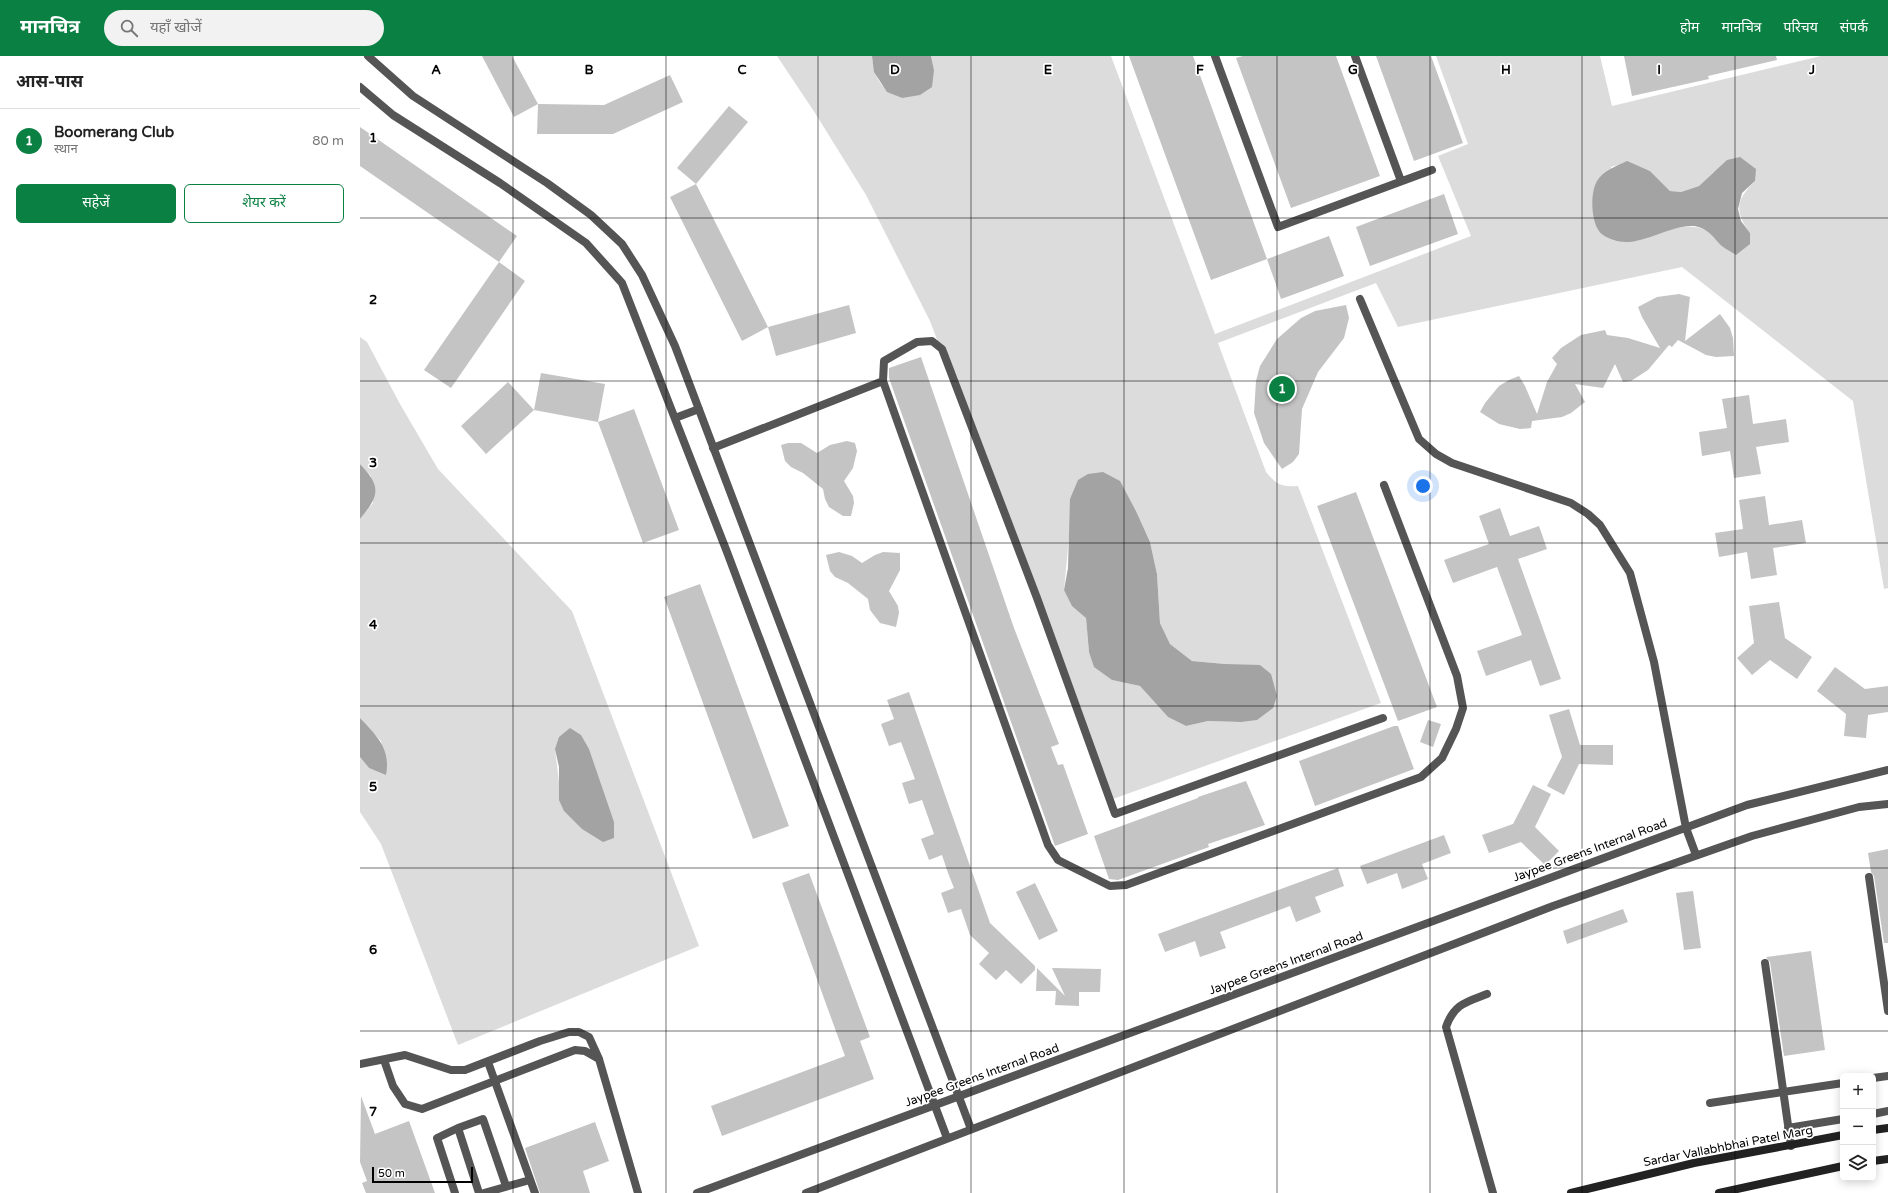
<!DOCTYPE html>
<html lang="hi">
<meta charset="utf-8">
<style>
:root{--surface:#fff;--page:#f2f2f2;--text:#222;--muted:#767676;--line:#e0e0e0;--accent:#0b8043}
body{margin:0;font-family:"Varela Round","Noto Sans Devanagari",sans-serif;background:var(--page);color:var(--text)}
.controls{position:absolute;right:12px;bottom:12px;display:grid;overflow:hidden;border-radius:6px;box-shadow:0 2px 10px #0003}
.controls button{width:36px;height:36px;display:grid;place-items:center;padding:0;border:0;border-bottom:1px solid var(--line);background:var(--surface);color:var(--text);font:20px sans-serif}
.scale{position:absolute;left:12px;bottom:10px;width:101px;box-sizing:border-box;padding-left:4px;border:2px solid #000;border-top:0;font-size:11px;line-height:14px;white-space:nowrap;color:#000;-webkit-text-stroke:3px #fff;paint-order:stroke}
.you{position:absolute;left:1063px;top:430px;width:14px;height:14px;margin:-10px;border:3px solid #fff;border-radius:50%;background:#1a73e8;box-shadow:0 0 0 6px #1a73e833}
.badge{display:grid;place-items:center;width:26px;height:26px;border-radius:50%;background:var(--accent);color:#fff;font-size:13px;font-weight:700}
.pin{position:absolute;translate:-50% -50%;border:2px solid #fff;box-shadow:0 1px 4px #0006}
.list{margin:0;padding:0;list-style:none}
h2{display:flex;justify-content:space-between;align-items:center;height:52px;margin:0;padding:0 16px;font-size:17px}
h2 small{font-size:13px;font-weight:400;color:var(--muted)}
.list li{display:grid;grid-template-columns:26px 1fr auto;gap:12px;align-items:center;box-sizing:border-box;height:64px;padding:0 16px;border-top:1px solid var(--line)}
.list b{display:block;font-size:15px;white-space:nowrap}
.list p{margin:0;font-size:13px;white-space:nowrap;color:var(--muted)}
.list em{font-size:13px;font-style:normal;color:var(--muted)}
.actions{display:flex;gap:8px;padding:12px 16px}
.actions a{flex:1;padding:9px 0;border:1px solid var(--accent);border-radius:6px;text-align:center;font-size:14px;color:var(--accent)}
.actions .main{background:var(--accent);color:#fff}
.icon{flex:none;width:22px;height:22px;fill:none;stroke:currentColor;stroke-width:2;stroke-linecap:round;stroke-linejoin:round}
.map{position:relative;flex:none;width:1528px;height:1137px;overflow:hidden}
header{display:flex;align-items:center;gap:24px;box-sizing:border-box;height:56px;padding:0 20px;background:var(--accent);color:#fff}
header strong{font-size:19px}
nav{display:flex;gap:22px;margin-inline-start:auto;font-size:14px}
.search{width:280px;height:36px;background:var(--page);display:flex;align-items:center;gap:10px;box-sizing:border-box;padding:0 14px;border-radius:22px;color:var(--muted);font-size:15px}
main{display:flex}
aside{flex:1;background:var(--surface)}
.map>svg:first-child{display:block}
.green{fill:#dcdcdc;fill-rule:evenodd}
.water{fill:#a3a3a3}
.building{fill:#c4c4c4}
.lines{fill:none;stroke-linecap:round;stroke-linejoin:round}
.lane{stroke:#555;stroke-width:8}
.street{stroke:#555;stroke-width:8}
.secondary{stroke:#222;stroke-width:8}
.grid{fill:none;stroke:#000;stroke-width:1;stroke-opacity:0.55}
.labels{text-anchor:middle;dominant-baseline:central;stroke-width:3.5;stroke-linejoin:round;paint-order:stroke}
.street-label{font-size:12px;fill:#000;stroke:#fff}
.grid-label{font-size:13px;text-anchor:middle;font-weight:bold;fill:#000;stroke:#fff;stroke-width:3.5;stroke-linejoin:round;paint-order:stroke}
</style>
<header>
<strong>मानचित्र</strong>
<div class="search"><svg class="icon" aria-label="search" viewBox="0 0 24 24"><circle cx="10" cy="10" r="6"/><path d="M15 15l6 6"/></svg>यहाँ खोजें</div>
<nav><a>होम</a><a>मानचित्र</a><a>परिचय</a><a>संपर्क</a></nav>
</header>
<main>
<aside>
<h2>आस-पास<small></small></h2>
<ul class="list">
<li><span class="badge">1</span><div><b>Boomerang Club</b><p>स्थान</p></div><em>80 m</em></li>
</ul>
<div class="actions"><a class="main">सहेजें</a><a>शेयर करें</a></div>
</aside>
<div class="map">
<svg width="1528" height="1137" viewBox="0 0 1528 1137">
<rect width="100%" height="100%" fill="#fff"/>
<path class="green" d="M 417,0 L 512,0 C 515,23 520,33 542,42 L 574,14 L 571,0 L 751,0 L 855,278 L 1111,180 L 1078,100 L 1108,88 L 1076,0 L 1240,0 L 1252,50 L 1461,0 L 1528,0 L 1528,532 L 1524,533 L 1493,345 L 1322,211 L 1038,271 L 1016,227 L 858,287 L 906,416 C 917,429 921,431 938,430 L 1021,647 L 750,744 L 570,265 L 506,139 L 455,57 ZM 1267,106 L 1290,115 L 1310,135 L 1321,136 L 1339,130 L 1354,116 L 1395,125 C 1376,144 1374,155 1390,177 L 1364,192 C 1359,187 1353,177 1346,174 C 1324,164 1293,179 1271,185 L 1251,111 ZM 760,426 L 776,455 L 790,486 L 797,518 L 800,567 L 810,588 L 832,605 L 865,608 L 881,666 L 848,665 L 826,670 L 808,661 L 780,630 L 752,624 L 729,596 L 726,562 L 704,534 L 709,481 Z
M 0,281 L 7,286 L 40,348 L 78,413 L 212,555 L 339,890 L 98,989 L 21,788 L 0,756 L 0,701 L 9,712 L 26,718 L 21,685 L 0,662 L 0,463 L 13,447 L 11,420 L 0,408 ZM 195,693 L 222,773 L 199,726 Z"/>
<path class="water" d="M 512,0 L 571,0 L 574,14 L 572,31 L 560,39 L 542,42 L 527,36 L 514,16 Z
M 1380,101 L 1396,113 L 1395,125 L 1382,137 L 1378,153 L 1381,165 L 1390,177 L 1390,188 L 1376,199 C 1372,196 1367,194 1363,191 C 1354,183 1349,172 1334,170 C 1310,168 1278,193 1254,184 C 1250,183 1241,179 1239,175 C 1231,164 1230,137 1237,125 C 1243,115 1256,110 1267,105 L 1290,115 L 1310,135 L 1321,136 L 1339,130 L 1367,104 Z
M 0,408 C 22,431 19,440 0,463 Z
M 743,416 L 760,425 L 776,455 L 790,486 L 797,518 L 800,567 L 810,588 L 832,605 L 865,608 L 900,609 L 911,618 L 917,640 L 913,652 L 897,664 L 881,666 L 848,665 L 826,670 L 808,661 L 780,630 L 752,624 L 734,611 L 729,596 L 726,562 L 712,550 L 704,534 L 708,512 L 710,443 L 718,424 L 728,418 Z
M 0,662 C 17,680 31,693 26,719 L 9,712 L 0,701 Z
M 210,672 L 221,679 L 229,693 L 254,766 L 254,782 L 243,786 L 222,773 L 204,755 L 199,744 L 199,711 L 195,693 L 199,681 Z"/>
<path class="building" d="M 122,0 L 152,0 L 178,48 L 154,61 Z
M 769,0 L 833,0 L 907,203 L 851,224 Z
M 883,0 L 976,0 L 1020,120 L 931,152 L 876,2 Z
M 1016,0 L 1071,0 L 1103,87 L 1054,105 Z
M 1264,0 L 1416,0 L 1417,4 L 1348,20 L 1349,23 L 1272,40 Z
M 310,19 L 323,46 L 253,78 L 177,78 L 178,48 L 244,49 Z
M 369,50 L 388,66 L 336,128 L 317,112 Z
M 0,71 L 157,180 L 139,206 L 0,110 Z
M 336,128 L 408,271 L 382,285 L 310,141 Z
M 1084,138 L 1098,178 L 1010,210 L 996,171 Z
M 969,180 L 984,220 L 921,243 L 907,203 Z
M 139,206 L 165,225 L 91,332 L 64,314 Z
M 1319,238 L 1330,241 L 1325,285 L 1360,258 L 1370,272 L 1373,282 L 1374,300 L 1356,301 L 1346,299 L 1318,284 L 1312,291 L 1309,289 L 1288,314 L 1271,325 L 1263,326 L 1255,308 L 1243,332 L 1215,328 L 1225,346 L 1211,357 L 1202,361 L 1172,365 L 1171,372 L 1160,373 L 1139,368 L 1120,356 L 1125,347 L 1139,330 L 1149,324 L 1159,320 L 1165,330 L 1177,358 L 1187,326 L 1197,308 L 1192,302 L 1201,292 L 1221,279 L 1245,274 L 1247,279 L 1268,282 L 1300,292 L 1282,261 L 1278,251 L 1297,241 Z
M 489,249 L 496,277 L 416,300 L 408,271 Z
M 986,249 L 989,262 L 984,282 L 958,316 L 942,353 L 939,398 L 933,406 L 922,413 L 904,387 L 894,357 L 896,325 L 900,310 L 917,283 L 941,262 L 955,255 Z
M 561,301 L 654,572 L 699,688 L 691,691 L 698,709 L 703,708 L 728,778 L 695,790 L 529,322 L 529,312 Z
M 181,317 L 245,328 L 238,366 L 174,354 Z
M 148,326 L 174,354 L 126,398 L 101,370 Z
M 1389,339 L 1393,368 L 1426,363 L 1429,386 L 1396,391 L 1401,418 L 1374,422 L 1370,395 L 1342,400 L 1339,376 L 1367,372 L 1362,343 Z
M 274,353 L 319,474 L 283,487 L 238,366 Z
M 487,385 L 495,387 L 497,395 L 493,412 L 484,425 L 493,440 L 494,447 L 491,460 L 483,460 L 469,451 L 465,443 L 463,433 L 443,417 L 431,411 L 425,405 L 421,389 L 428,387 L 441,387 L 457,397 L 470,389 Z
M 996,436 L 1077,651 L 1038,665 L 957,450 Z
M 1405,440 L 1409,469 L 1442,464 L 1446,487 L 1413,492 L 1417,519 L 1391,523 L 1387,496 L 1359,501 L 1355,477 L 1383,473 L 1379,444 Z
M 1140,452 L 1150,480 L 1179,470 L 1187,493 L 1158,503 L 1201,623 L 1180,630 L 1171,604 L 1126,620 L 1117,595 L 1162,579 L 1137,511 L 1093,527 L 1084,504 L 1129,488 L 1119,460 Z
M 479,496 L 492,500 L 502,507 L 515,499 L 523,496 L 540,497 L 540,514 L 529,535 L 538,550 L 539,557 L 536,571 L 520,567 L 510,554 L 508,543 L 488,527 L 475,521 L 470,515 L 466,499 Z
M 340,528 L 429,770 L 393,783 L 304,541 Z
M 1419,546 L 1425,582 L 1452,601 L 1437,623 L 1410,604 L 1392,619 L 1377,602 L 1394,587 L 1389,550 Z
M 1475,611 L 1505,633 L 1528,630 L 1528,656 L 1508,659 L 1506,682 L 1484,680 L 1486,658 L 1457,635 Z
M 549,636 L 630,867 L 675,910 L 675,914 L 661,928 L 646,914 L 636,924 L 619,908 L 629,897 L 610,879 L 601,853 L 588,857 L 581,837 L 594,832 L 588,817 L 582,799 L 569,804 L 561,783 L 574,778 L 562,744 L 549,748 L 542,727 L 555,723 L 541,686 L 529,690 L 521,668 L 534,663 L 527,644 Z
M 1209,653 L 1220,689 L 1253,689 L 1253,709 L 1219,708 L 1204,739 L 1187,730 L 1202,701 L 1189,659 Z
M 1068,664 L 1081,668 L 1073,691 L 1060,686 Z
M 1034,670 L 1038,670 L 1054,713 L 955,750 L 939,705 Z
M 886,725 L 905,769 L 848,788 L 849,791 L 758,824 L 749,823 L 734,780 L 838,742 L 838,741 Z
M 1173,729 L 1191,738 L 1175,771 L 1199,795 L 1185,809 L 1161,786 L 1129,797 L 1122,779 L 1153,768 Z
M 1084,779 L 1091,797 L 1062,808 L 1068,823 L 1042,833 L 1037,817 L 1007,828 L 1000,810 Z
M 1528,793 L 1528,887 L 1524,887 L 1514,820 L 1511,816 L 1508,797 Z
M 978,812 L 984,830 L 955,841 L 961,856 L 936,866 L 930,850 L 860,876 L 866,892 L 840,901 L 835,885 L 805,896 L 798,878 Z
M 449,817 L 510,981 L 500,985 L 514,1023 L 362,1080 L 351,1050 L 485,1000 L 422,827 Z
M 675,827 L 698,875 L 679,884 L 656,836 Z
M 1333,835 L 1341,892 L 1324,894 L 1316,837 Z
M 1263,853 L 1268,866 L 1207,888 L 1203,875 Z
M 1451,895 L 1465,994 L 1424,1000 L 1410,906 L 1406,901 Z
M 677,912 L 705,940 L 692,912 L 741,913 L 740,936 L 719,936 L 719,950 L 695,949 L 696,935 L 676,935 Z
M 1,1040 L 15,1078 L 49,1065 L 75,1137 L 6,1137 L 2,1127 L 7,1125 L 0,1106 Z
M 235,1066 L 249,1105 L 223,1115 L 230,1137 L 180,1137 L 165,1092 Z"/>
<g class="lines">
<path class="lane" d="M 523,325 L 524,305 L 557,286 L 572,285 L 582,293 L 677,542 L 755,758 L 1023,662
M 353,392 L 523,325 L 688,789 L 698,804 L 750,830 L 766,829 L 1061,721 L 1082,702 L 1096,673 L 1103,652 L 1097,620 L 1024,429
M 1509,821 L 1528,955
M 1405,907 L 1431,1090
M 1127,938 C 1106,946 1094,948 1086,971 L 1133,1137
M 128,1006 L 175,1137
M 1513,1022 L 1528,1020
M 1350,1047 L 1483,1027
M 1513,1058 L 1528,1055
M 98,1072 L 119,1137
M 1428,1072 L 1483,1063
M 95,1137 L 77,1082 L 98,1072 L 123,1063 L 146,1130
M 124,1137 L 170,1124"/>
<path class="street" d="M 8,0 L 53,40 L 187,127 L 231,159 L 262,188 L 282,219 L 315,290 L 611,1073
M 855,0 L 918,171 L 1072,114
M 995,0 L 1041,125
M 0,31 L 33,59 L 140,127 L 226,187 L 262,227 L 367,496 L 587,1082
M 1000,243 L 1059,383 L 1076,398 L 1092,407 L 1211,447 L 1228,458 L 1240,469 L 1270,517 L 1294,606 L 1326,772 L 1336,799
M 315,362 L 339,353
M 24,1004 L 33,1030 L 45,1048 L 62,1053 L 215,994 L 225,995 L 239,1003
M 0,1008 L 45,999 L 91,1014 L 105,1014 L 180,985 L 209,976 L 219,976 L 229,981 L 239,1003 L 278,1137
M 337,1137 L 1387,749 L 1528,714
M 446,1137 L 1193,850 L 1392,780 L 1499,751 L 1528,748"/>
<path class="secondary" d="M 1513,1074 L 1528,1072
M 1513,1105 L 1528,1103
M 1211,1137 L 1334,1107 L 1483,1079
M 1359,1137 L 1483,1110"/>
</g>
<path class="grid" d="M 153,0 L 153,1137M 306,0 L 306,1137M 458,0 L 458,1137M 611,0 L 611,1137M 764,0 L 764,1137M 917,0 L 917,1137M 1070,0 L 1070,1137M 1222,0 L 1222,1137M 1375,0 L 1375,1137M 0,162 L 1528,162M 0,325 L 1528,325M 0,487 L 1528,487M 0,650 L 1528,650M 0,812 L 1528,812M 0,975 L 1528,975"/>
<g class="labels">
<g class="street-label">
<text transform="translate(1230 794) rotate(-20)">Jaypee Greens Internal Road</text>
<text transform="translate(926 907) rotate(-20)">Jaypee Greens Internal Road</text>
<text transform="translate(622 1019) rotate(-20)">Jaypee Greens Internal Road</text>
<text transform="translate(1368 1090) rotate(-11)">Sardar Vallabhbhai Patel Marg</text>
</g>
</g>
<g class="grid-label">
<text x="76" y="18">A</text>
<text x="229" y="18">B</text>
<text x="382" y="18">C</text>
<text x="535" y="18">D</text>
<text x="688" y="18">E</text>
<text x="840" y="18">F</text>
<text x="993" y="18">G</text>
<text x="1146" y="18">H</text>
<text x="1299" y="18">I</text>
<text x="1452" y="18">J</text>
<text x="13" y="86">1</text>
<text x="13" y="248">2</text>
<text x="13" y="411">3</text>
<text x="13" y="573">4</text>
<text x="13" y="735">5</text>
<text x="13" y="898">6</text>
<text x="13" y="1060">7</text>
</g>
</svg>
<div class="controls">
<button>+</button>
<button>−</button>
<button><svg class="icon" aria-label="layers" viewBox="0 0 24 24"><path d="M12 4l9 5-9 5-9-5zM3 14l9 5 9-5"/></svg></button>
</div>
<div class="scale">50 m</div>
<div class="you"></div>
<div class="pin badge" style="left:922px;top:333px">1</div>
</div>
</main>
